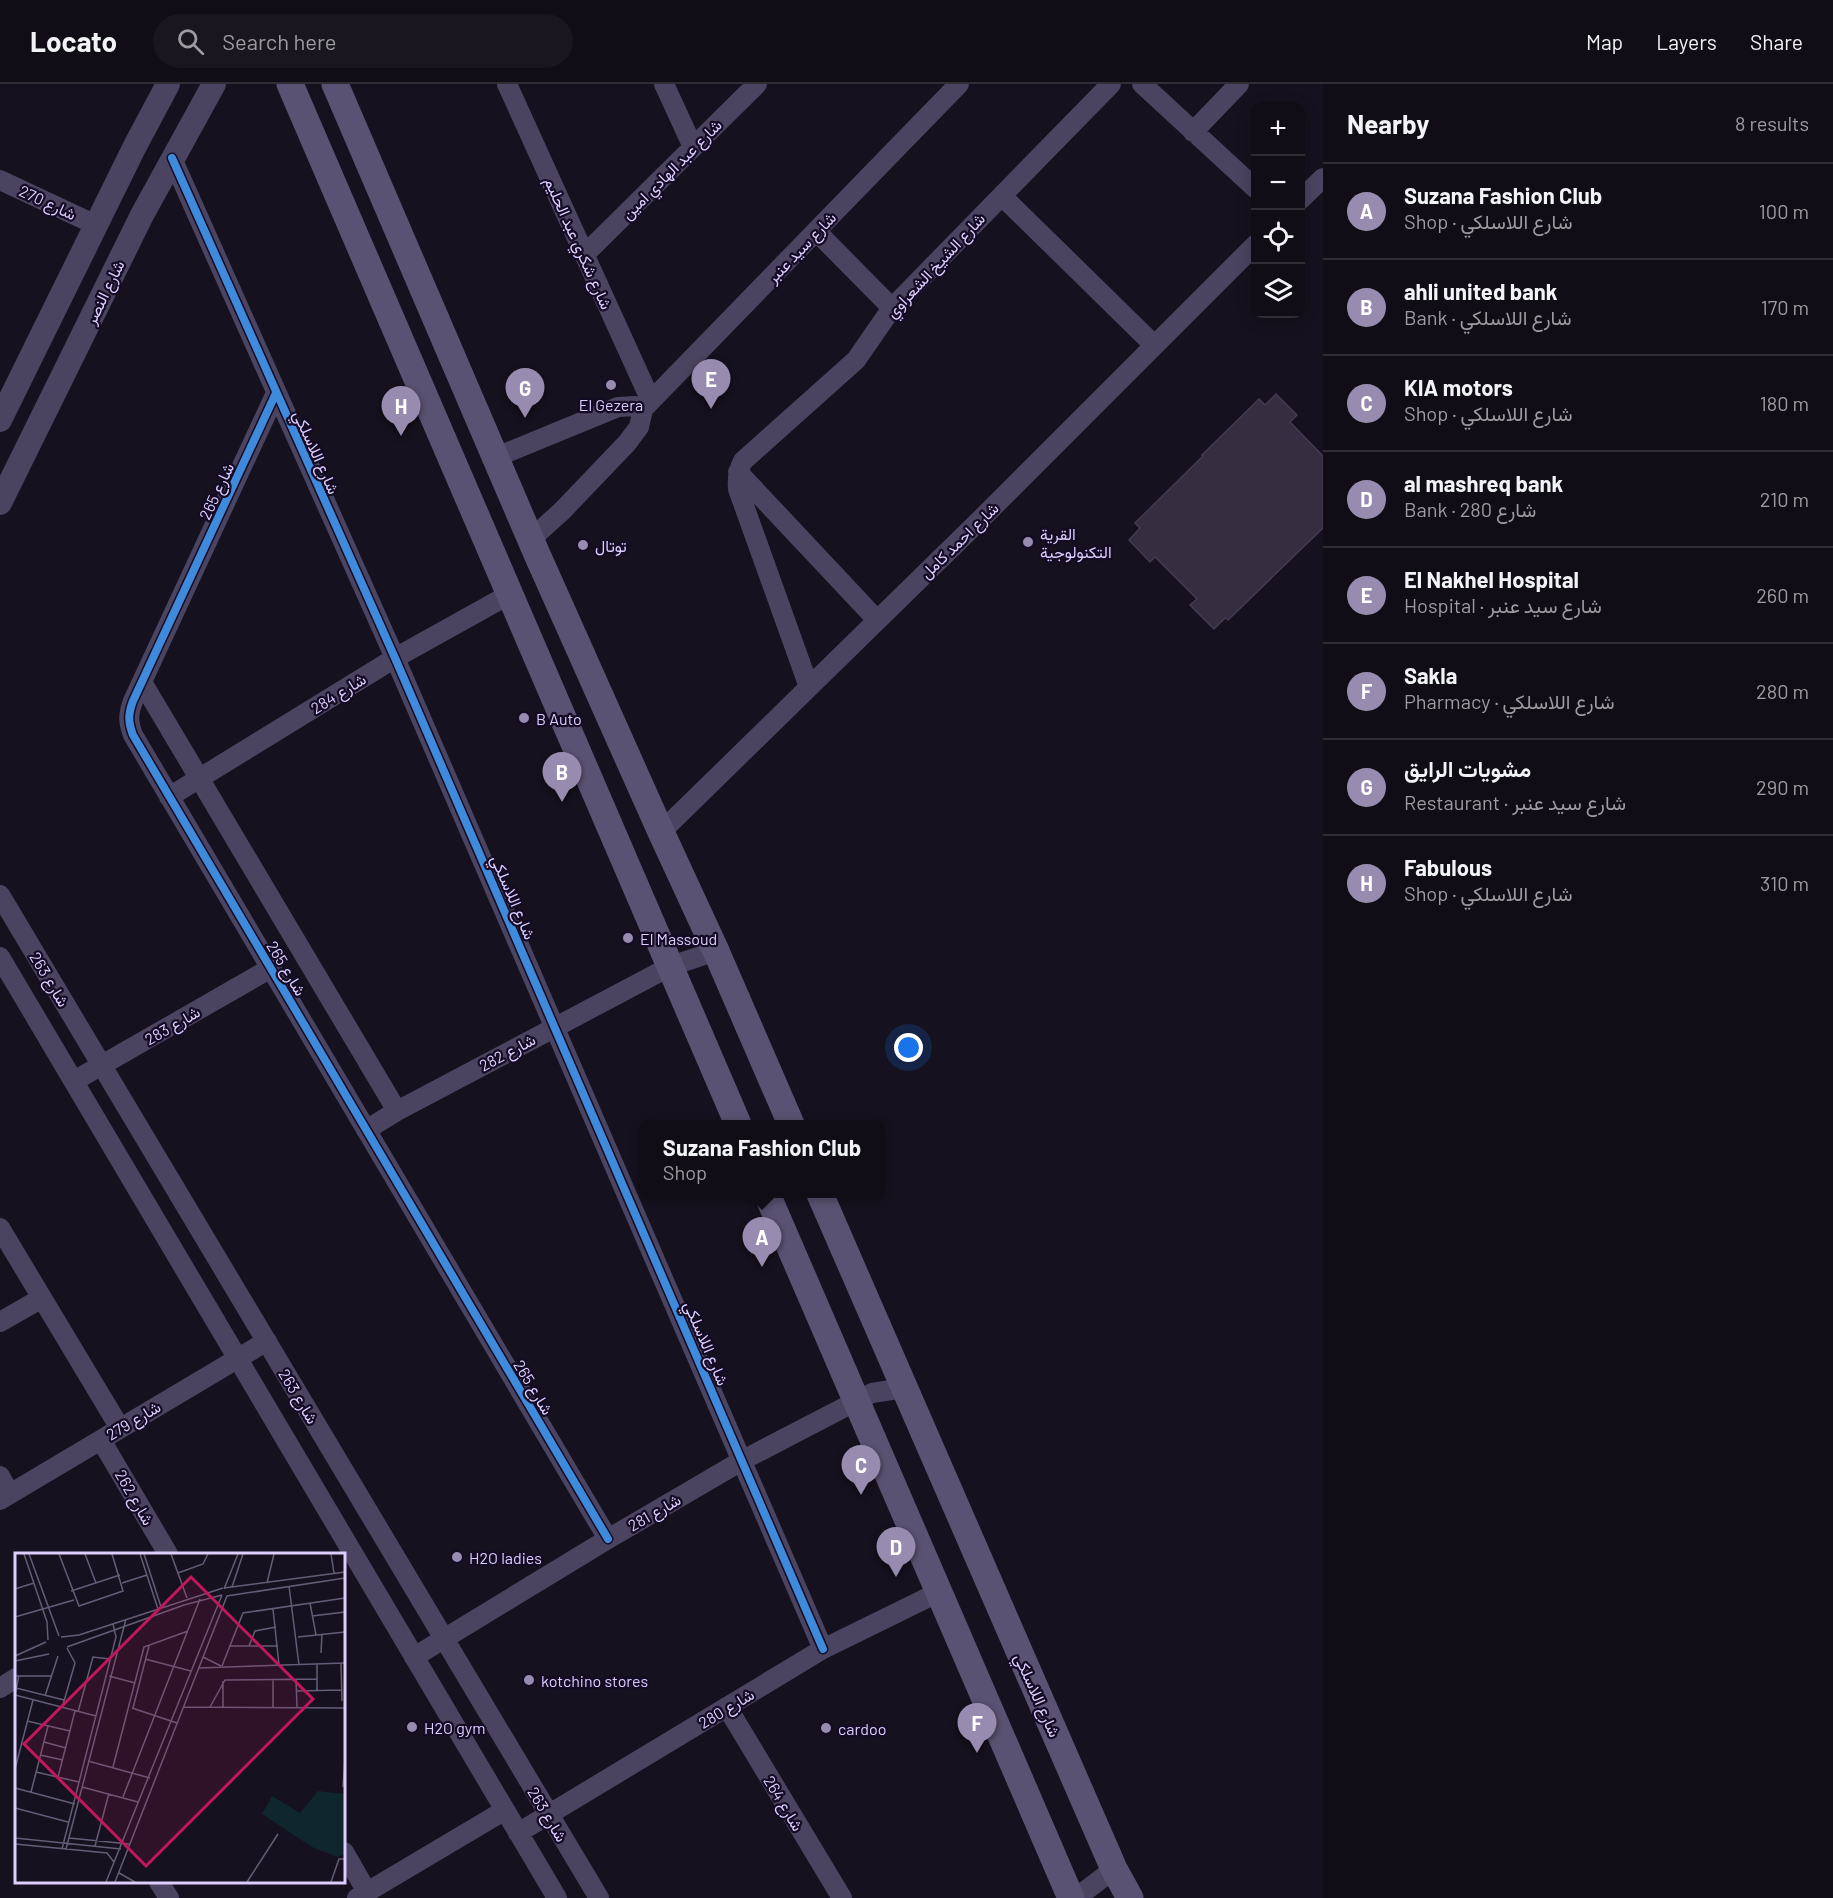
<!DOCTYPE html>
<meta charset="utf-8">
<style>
:root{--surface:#100d16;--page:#19161f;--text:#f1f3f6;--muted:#9c9ca1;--line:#302d35;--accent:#978cb0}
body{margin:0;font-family:Barlow,Vazirmatn,sans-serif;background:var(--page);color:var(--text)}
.controls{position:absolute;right:18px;top:18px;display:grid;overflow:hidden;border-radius:12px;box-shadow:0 3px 15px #0003}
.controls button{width:54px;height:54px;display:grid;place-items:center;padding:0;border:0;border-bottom:2px solid var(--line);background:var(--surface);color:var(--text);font:30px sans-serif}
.you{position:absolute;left:909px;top:964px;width:21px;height:21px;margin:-15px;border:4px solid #fff;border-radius:50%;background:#1a73e8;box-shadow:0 0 0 9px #1a73e833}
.badge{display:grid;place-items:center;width:39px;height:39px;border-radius:50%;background:var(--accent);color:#fff;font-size:20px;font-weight:700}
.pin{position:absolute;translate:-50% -50px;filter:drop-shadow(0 2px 3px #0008)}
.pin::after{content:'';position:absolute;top:32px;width:21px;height:18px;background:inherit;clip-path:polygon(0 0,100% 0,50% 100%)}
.popup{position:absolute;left:639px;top:1036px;width:246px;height:78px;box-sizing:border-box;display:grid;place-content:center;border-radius:12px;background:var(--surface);filter:drop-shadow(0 2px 4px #0005);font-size:20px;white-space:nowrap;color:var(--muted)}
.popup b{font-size:22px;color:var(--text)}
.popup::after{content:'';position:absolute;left:50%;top:100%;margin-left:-12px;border:12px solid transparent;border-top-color:var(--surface)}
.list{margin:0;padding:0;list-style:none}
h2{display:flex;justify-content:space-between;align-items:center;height:78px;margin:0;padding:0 24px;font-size:26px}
h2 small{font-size:20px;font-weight:400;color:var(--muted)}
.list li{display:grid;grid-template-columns:39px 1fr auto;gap:18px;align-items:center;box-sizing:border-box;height:96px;padding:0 24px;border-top:2px solid var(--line)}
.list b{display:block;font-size:22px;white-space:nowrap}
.list p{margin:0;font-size:20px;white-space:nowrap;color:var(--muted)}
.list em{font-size:20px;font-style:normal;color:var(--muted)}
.icon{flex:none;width:33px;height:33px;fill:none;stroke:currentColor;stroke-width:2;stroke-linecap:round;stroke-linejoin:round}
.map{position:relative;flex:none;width:1323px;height:1814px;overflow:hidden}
header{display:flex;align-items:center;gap:36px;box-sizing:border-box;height:84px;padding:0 30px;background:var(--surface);border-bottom:2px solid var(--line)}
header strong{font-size:28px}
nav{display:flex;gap:33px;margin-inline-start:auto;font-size:21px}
.search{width:420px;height:54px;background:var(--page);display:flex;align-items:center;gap:15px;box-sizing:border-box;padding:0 21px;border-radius:33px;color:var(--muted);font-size:22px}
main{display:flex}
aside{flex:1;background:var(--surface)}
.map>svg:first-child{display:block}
.building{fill:#352e41;stroke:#443a53;stroke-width:1.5}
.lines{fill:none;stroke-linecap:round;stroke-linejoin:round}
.minor{stroke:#4b4460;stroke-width:20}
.tertiary{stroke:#4b4460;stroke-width:24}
.secondary{stroke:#5a5272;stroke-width:27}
.cycleway-casing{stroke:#140b24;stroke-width:11}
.cycleway{stroke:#408adc;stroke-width:8}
.poi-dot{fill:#978cb0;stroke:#140b24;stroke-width:2}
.labels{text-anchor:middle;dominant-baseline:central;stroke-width:4.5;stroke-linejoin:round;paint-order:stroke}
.street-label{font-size:16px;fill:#ddceff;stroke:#140b24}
.poi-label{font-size:16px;fill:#ddceff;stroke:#140b24;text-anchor:start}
.inset-road{fill:none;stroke:#655d78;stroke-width:1.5}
.view{fill:#c2185b;fill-opacity:0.15;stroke:#c2185b;stroke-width:3}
.inset-edge{fill:none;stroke:#ddceff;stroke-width:3}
</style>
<header>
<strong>Locato</strong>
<div class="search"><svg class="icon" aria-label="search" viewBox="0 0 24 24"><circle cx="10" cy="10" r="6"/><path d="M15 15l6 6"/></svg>Search here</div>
<nav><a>Map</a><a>Layers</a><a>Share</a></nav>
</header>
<main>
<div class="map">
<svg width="1323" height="1814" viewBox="0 0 1323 1814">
<rect width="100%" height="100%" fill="#15111e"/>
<path class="building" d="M 1276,310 L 1297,331 L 1290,338 L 1323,372 L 1323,444 L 1228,536 L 1225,534 L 1214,545 L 1190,521 L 1197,515 L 1155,473 L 1150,478 L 1129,456 L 1140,444 L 1135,439 L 1203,372 L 1202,371 L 1259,315 L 1265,321 Z"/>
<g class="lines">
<path class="minor" d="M 507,0 L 651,317
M 664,0 L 693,63
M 1142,0 L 1256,105
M 1193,48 L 1239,0
M 172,74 L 395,574 L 823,1565
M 0,96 L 96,141
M 1002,112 L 1154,261
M 1300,116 L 1323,94
M 816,147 L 892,224
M 584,171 L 757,0
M 276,309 L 133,617 C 128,630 128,638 133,651 L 608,1455
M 494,374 L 618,323 L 635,322 L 643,325
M 738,388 L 877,536
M 530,456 L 563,426 L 627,359 L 639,343 L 643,325 L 959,0
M 142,598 L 397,1027
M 809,603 L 738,405 C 737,394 738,386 743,377 L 856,276 L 892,224 L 1111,0
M 169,713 L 395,574 L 510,510
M 661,748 L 985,431 L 1256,160
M 0,811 L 599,1814
M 0,873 L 557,1814
M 74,997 L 271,884
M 366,1046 L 397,1027 L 671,882 L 716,867
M 0,1144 L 120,1344
M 0,1238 L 42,1214
M 101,1356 L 168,1470
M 0,1392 L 10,1410
M 0,1416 L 267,1257
M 414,1573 L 608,1455 L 743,1376 L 872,1309 L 904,1304
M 0,1604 L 16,1594
M 727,1623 L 842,1814
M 518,1749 L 823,1565 L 939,1508
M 344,1768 L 367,1808
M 159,1798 L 169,1814
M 357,1814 L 505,1726
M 1076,1814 L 1114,1785"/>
<path class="tertiary" d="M 0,336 L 135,62 L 168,0
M 0,419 L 142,131 L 214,0"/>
<path class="secondary" d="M 290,0 L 738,1040
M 335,0 L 536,468 L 661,748 L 716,867 L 791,1040
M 767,1110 L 1071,1814
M 820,1110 L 1114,1785 L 1130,1814"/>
<defs>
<path id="cycleway" d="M 172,74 L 395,574 L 823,1565
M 276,309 L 133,617 C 128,630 128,638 133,651 L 608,1455"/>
</defs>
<use href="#cycleway" class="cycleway-casing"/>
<use href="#cycleway" class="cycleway"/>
</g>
<g class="poi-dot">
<circle cx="611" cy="301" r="6"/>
<circle cx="1028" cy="458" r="6"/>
<circle cx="583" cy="461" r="6"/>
<circle cx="524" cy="634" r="6"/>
<circle cx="628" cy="854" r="6"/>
<circle cx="457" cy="1473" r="6"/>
<circle cx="529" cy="1596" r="6"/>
<circle cx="412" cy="1643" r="6"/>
<circle cx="826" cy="1644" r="6"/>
</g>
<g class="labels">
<g class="street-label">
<text transform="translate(671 85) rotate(-45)">شارع عبد الهادي امين</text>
<text transform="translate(48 118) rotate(25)">شارع 270</text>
<text transform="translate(579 159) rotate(66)">شارع شكري عبد الحليم</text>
<text transform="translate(801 163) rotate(-46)">شارع سيد عنبر</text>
<text transform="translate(935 181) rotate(-47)">شارع الشيخ الشعراوي</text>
<text transform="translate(104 208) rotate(-64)">شارع النصر</text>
<text transform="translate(317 368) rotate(66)">شارع اللاسلكي</text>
<text transform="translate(216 407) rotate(-65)">شارع 265</text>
<text transform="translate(959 456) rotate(-44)">شارع احمد كامل</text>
<text transform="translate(338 609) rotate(-32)">شارع 284</text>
<text transform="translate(514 813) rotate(67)">شارع اللاسلكي</text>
<text transform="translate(287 884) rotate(59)">شارع 265</text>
<text transform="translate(50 895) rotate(59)">شارع 263</text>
<text transform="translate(172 941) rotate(-30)">شارع 283</text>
<text transform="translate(507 968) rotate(-28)">شارع 282</text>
<text transform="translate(707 1259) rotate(67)">شارع اللاسلكي</text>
<text transform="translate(534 1303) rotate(59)">شارع 265</text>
<text transform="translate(299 1312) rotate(59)">شارع 263</text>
<text transform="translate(133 1336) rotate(-31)">شارع 279</text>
<text transform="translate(135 1413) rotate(60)">شارع 262</text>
<text transform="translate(654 1428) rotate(-30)">شارع 281</text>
<text transform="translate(1038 1611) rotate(66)">شارع اللاسلكي</text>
<text transform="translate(726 1624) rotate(-31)">شارع 280</text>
<text transform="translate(784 1719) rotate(59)">شارع 264</text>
<text transform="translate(548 1730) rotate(59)">شارع 263</text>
</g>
<g class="poi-label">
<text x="611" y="320" text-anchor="middle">El Gezera</text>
<text x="1040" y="449">القرية<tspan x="1040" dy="18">التكنولوجية</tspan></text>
<text x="595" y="461">توتال</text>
<text x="536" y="634">B Auto</text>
<text x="640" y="854">El Massoud</text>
<text x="469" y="1473">H2O ladies</text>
<text x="541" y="1596">kotchino stores</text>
<text x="424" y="1643">H2O gym</text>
<text x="838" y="1644">cardoo</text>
</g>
</g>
<g transform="translate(15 1469)">
<rect width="330" height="330" fill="#15111e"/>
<path d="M 303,238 L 330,241 L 330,301 L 322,304 L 297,294 L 247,261 L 257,243 L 285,260 Z" fill="#0f262d"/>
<path class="inset-road" d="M 9,1 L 32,69 L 33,87M 14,1 L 44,83M 44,1 L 64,53 L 108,38 L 97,1M 70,1 L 81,30M 125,1 L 143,56M 129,1 L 146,54M 156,1 L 172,45M 316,1 L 319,20M 163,20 L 188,11 L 193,1M 107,30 L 132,22M 252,30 L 259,1M 274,33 L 284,112M 217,34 L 228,1M 209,35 L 330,19M 0,36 L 19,30M 209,36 L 223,1M 56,38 L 105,22M 295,50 L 301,82M 258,56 L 264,112M 297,63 L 330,59M 0,64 L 59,47M 46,84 L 64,82 L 208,35M 283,84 L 330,79M 214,93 L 263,93M 234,93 L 240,78 L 261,74M 52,94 L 169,52 L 207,42M 306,100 L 307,81M 0,103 L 31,89M 188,104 L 206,113M 130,106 L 176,118M 0,108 L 34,101M 302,111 L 302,138M 326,111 L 327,148M 207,113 L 228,60 L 330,45M 184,115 L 330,110M 0,123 L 36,123M 94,123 L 120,130M 258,126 L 258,154M 281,126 L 282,154M 1,135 L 49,147M 282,138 L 326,137M 0,142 L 81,163M 0,142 L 4,122M 30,143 L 43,103M 169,154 L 330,155M 195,154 L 210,127 L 302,126M 208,154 L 208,128M 47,155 L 60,110 L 52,95M 117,155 L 162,170M 118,155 L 134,93M 63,159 L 78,104 L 95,106M 12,168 L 55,178M 29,189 L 51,195M 25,202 L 48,207M 73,208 L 135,225M 98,214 L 129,94 L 173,78M 0,216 L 18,147M 21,219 L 64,229M 43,224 L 60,158M 67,234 L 123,249M 328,234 L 330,205M 0,235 L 60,251M 16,239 L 33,173M 108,244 L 185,46M 0,255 L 53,269M 0,285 L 106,296M 54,285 L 114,291M 0,291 L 92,300 L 99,309M 80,293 L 94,240M 47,296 L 101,84 L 98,71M 51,296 L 111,66M 104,320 L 120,329M 91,329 L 207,42M 100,329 L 212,43 L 330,25M 232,329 L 263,281M 316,329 L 324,306 L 330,306"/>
<path class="view" d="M 176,24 L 298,146 L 131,313 L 9,191 Z"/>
<rect width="330" height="330" class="inset-edge"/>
</g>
</svg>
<div class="controls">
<button>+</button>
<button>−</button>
<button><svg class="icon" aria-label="locate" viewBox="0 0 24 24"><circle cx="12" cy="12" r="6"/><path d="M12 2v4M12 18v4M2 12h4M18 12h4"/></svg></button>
<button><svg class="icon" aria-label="layers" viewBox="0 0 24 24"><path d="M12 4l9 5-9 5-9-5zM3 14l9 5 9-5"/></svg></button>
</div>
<div class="you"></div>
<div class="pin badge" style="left:762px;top:1183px">A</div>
<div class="popup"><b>Suzana Fashion Club</b>Shop</div>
<div class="pin badge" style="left:562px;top:718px">B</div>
<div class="pin badge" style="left:861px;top:1411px">C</div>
<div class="pin badge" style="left:896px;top:1493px">D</div>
<div class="pin badge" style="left:711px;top:325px">E</div>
<div class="pin badge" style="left:977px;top:1669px">F</div>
<div class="pin badge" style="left:525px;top:334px">G</div>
<div class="pin badge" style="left:401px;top:352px">H</div>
</div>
<aside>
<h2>Nearby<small>8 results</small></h2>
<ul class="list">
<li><span class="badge">A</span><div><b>Suzana Fashion Club</b><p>Shop · شارع اللاسلكي</p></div><em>100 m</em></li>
<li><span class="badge">B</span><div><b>ahli united bank</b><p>Bank · شارع اللاسلكي</p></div><em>170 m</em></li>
<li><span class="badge">C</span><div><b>KIA motors</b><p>Shop · شارع اللاسلكي</p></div><em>180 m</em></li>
<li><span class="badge">D</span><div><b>al mashreq bank</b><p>Bank · شارع 280</p></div><em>210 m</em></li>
<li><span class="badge">E</span><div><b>El Nakhel Hospital</b><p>Hospital · شارع سيد عنبر</p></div><em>260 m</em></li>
<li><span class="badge">F</span><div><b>Sakla</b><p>Pharmacy · شارع اللاسلكي</p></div><em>280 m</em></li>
<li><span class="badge">G</span><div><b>مشويات الرايق</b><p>Restaurant · شارع سيد عنبر</p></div><em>290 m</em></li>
<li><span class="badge">H</span><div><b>Fabulous</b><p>Shop · شارع اللاسلكي</p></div><em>310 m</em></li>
</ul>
</aside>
</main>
